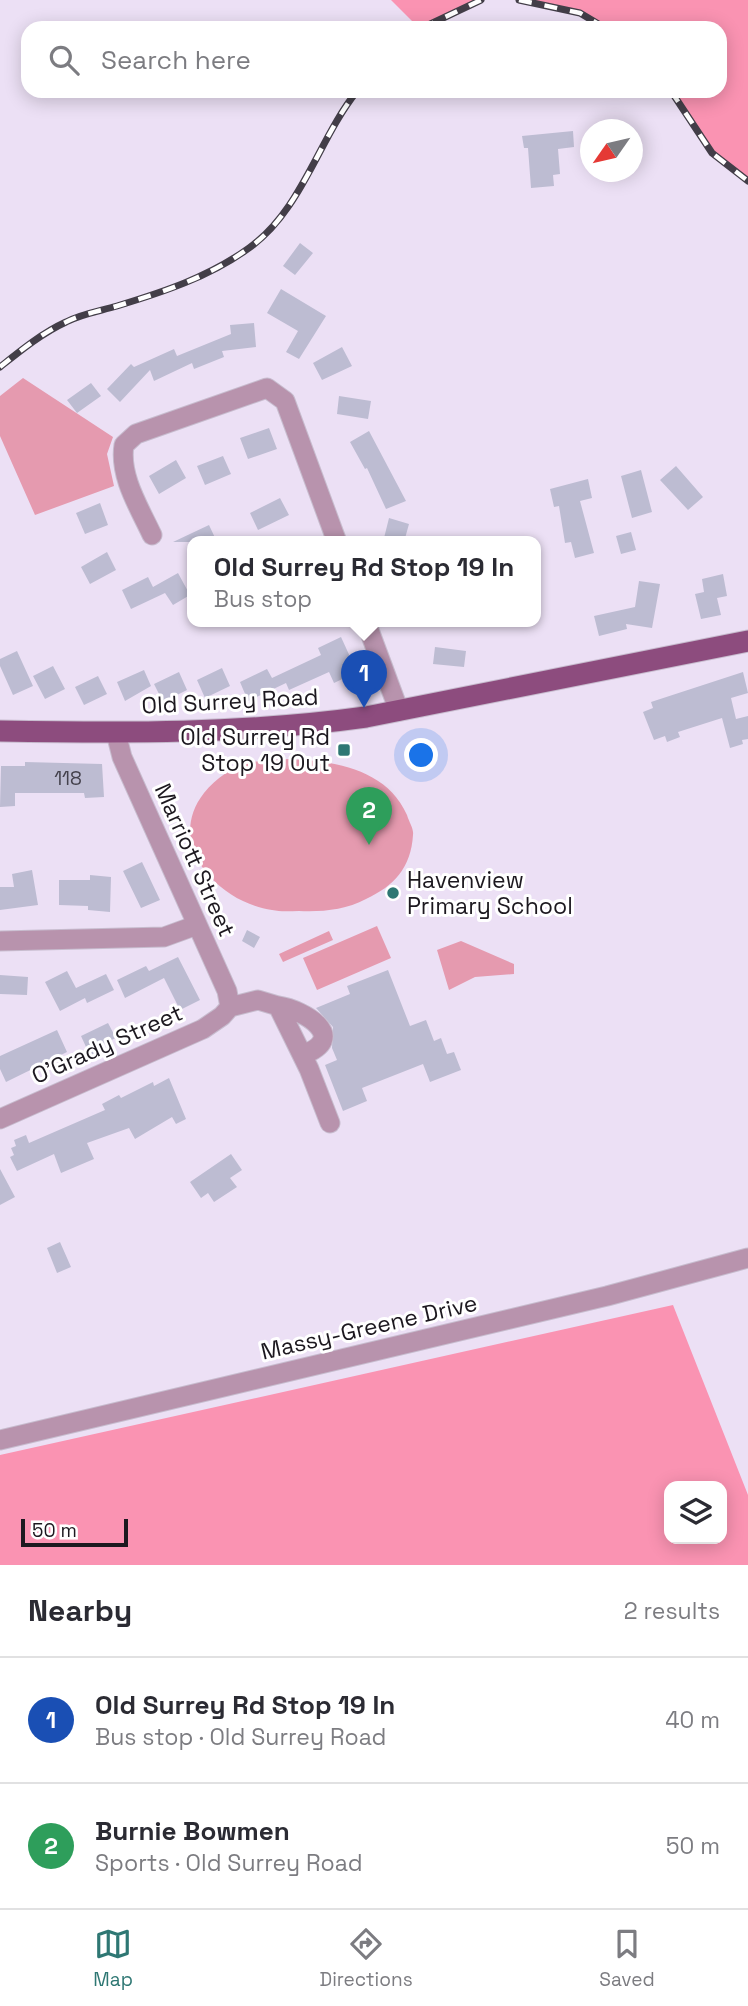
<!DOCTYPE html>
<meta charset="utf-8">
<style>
:root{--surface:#fff;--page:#f2f2f3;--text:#2b2b33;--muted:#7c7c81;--line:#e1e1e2;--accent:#2e7773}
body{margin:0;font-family:"Space Grotesk",sans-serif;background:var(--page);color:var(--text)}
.controls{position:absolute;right:21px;bottom:21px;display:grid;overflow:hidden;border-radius:14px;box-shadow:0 4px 18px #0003}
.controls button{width:63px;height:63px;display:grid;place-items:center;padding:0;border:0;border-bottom:2px solid var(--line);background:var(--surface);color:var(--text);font:35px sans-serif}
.compass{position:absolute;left:580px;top:119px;width:63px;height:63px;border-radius:50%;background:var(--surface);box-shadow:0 4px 18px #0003;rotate:236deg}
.scale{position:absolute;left:21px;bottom:18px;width:107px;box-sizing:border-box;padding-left:7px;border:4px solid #1c181f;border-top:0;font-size:19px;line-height:24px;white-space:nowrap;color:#1c181f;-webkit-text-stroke:5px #fff;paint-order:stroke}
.you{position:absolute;left:422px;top:756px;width:24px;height:24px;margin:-18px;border:5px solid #fff;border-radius:50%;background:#1a73e8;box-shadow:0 0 0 10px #1a73e833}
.badge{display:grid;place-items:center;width:46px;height:46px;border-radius:50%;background:var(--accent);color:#fff;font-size:23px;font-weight:700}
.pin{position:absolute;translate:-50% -58px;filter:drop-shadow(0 2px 4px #0008)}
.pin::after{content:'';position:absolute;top:37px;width:24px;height:21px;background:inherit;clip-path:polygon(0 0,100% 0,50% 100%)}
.popup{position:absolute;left:187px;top:536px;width:354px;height:91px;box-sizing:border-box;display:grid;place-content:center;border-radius:14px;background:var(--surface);filter:drop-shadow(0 2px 5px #0005);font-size:23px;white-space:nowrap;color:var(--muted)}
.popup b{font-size:26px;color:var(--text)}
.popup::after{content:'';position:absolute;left:50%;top:100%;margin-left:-14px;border:14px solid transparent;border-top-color:var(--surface)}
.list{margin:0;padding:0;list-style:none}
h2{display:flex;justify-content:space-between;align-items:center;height:91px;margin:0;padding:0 28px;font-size:30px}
h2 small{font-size:23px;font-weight:400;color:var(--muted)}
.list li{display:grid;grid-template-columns:46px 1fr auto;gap:21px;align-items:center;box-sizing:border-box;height:126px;padding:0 28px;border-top:2px solid var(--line)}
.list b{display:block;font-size:26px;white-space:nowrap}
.list p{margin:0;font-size:23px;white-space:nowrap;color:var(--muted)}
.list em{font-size:23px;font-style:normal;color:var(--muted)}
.icon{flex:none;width:38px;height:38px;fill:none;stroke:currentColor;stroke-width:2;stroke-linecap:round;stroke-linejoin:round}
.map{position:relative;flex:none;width:748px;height:1565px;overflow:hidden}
.search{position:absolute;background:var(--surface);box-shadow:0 4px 18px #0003;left:21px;right:21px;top:21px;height:77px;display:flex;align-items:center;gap:18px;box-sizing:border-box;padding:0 24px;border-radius:21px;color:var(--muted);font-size:26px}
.sheet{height:343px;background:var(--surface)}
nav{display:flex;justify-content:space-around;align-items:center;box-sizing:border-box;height:98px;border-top:2px solid var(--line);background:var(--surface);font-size:19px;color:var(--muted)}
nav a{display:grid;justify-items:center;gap:4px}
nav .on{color:var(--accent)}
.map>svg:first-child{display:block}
.green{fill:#e59aaf}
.forest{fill:#fa93b2;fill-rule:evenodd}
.building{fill:#bdbcd2}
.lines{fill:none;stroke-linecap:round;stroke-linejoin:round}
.minor-casing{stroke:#c7bcce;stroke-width:21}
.major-casing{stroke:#c7bcce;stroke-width:23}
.minor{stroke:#b893ad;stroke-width:19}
.major{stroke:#8d4c7e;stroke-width:21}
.rail-casing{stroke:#433e48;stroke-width:7}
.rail{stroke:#fff;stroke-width:4.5;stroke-dasharray:13;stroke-linecap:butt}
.poi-dot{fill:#2e7773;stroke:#fff;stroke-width:2.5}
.labels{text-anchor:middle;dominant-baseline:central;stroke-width:6;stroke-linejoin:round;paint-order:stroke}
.number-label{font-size:19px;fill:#44414c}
.street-label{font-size:23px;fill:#1c181f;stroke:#fff}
.poi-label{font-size:23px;fill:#1c181f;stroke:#fff;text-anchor:end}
</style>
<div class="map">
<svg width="748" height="1565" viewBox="0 0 748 1565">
<rect width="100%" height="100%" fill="#ece0f5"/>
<path class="green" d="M 23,378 L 113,437 L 107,454 L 114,486 L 35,515 L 0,436 L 0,396 Z
M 289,759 C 334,761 387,769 407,815 C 409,822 414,829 413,835 C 411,868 394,886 366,899 C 345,910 322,912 299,911 C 290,911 281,912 272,910 C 218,902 164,844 204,793 C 216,778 233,766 252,762 C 264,760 277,760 289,759 Z
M 377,926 L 391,958 L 317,990 L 303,958 Z
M 329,931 L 333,940 L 283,962 L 279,954 Z
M 461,941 L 514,964 L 514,974 L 475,977 L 449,990 L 437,950 Z"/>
<path class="forest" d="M 391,0 L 481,0 L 419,28 Z
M 519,0 L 748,0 L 748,181 L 710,149 L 671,91 L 720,91 L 720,28 L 605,28 L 580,13 Z
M 673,1305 L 748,1495 L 748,1565 L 0,1565 L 0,1455 ZM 669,1486 L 722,1486 L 722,1539 L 669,1539 Z"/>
<path class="building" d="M 573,131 L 574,147 L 558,149 L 560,174 L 553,175 L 554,186 L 531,188 L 528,148 L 524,148 L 522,136 Z
M 300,243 L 313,253 L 295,275 L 283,266 Z
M 281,289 L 326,316 L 299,359 L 286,352 L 298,331 L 267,313 Z
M 254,323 L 256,347 L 222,351 L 224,357 L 194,369 L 192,363 L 154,381 L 150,370 L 120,402 L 107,389 L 131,364 L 134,367 L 174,349 L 177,356 L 231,334 L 230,325 Z
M 342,347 L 352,366 L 322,380 L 313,363 Z
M 91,383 L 101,396 L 77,413 L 67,400 Z
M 339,396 L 371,401 L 368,419 L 337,414 Z
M 269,428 L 277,449 L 248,459 L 240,438 Z
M 369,431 L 406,501 L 386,509 L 367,468 L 365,469 L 350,442 Z
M 223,456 L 231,474 L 205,485 L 197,466 Z
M 176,460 L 186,478 L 159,494 L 149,476 Z
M 676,466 L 703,497 L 688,510 L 660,480 Z
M 641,470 L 652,512 L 632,518 L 621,476 Z
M 588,479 L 592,498 L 580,501 L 594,553 L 575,558 L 571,542 L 565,543 L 559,506 L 554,507 L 550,489 Z
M 280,498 L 289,515 L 258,530 L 250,513 Z
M 100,503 L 108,525 L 85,534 L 76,513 Z
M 389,518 L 409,524 L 404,542 L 383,542 Z
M 209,525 L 217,542 L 173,542 Z
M 631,532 L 636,550 L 621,554 L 616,536 Z
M 107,552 L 116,570 L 90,584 L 81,567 Z
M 178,573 L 190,595 L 173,605 L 165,593 L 131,609 L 122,590 L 148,577 L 153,587 Z
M 723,574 L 727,596 L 717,598 L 721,615 L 701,619 L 695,594 L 704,592 L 702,579 Z
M 639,581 L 660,584 L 652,628 L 626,624 L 627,629 L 599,636 L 594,616 L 635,607 Z
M 341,637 L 357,672 L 334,683 L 329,672 L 289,690 L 286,683 L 248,701 L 240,682 L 267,669 L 272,678 L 321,655 L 318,648 Z
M 435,647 L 466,651 L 464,667 L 433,664 Z
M 17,651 L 33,686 L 13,695 L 0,666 L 0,659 Z
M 53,666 L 65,689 L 45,699 L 33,676 Z
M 222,668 L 230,686 L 205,698 L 197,680 Z
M 144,670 L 151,686 L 125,701 L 117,682 Z
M 179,672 L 187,690 L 163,702 L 154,684 Z
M 743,672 L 748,693 L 731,698 L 736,719 L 748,716 L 748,739 L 742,740 L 743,744 L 730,748 L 722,718 L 678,732 L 680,737 L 667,742 L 665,736 L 654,740 L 643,712 L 653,708 L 651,702 Z
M 98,676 L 107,694 L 84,705 L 75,687 Z
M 25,762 L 102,764 L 104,797 L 85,798 L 84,793 L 15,793 L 15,806 L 0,807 L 1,766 L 25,766 Z
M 142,862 L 160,900 L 141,908 L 123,871 Z
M 32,870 L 38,905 L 0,910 L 0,887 L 14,887 L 12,874 Z
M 90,875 L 111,877 L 110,912 L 88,910 L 88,906 L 59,905 L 59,880 L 90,880 Z
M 247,930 L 260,937 L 254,948 L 242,941 Z
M 178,957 L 200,1000 L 180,1010 L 164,978 L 125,998 L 117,980 L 146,966 L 149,971 Z
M 388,970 L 410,1026 L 426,1020 L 434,1041 L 441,1038 L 447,1054 L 454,1052 L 461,1070 L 430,1082 L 423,1064 L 362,1088 L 367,1101 L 343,1111 L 325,1065 L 337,1060 L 332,1048 L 333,1027 L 316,1008 L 350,994 L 347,986 Z
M 67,971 L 76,988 L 106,974 L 114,990 L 87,1003 L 85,998 L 60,1011 L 45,982 Z
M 0,975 L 28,977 L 27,995 L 0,994 Z
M 108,1023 L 116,1038 L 103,1044 L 107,1053 L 92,1060 L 81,1036 Z
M 57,1030 L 67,1052 L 6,1082 L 0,1069 L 0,1056 Z
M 169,1078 L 186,1119 L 176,1124 L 172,1117 L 135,1139 L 129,1128 L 87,1143 L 94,1159 L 61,1173 L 54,1154 L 17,1171 L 10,1157 L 14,1155 L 11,1148 L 16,1146 L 14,1140 L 26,1135 L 29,1143 L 105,1110 L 102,1104 L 119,1095 L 121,1098 L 153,1082 L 154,1086 Z
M 231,1154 L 242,1170 L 230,1178 L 237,1187 L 214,1202 L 208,1193 L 201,1198 L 190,1182 Z
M 0,1169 L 15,1197 L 0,1205 Z
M 60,1242 L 71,1267 L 57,1273 L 47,1248 Z"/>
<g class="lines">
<defs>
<path id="minor" d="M 152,535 C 139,507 119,476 124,445 L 136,434 L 267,388 L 285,401 L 337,542
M 366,622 L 399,711
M 116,733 L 122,757 L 227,991 L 230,1007
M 0,941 L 164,937 L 197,925
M 278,1006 C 305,1010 350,1038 302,1055
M 230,1007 L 258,1000 L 278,1006 L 309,1069 L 330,1123
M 0,1119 L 203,1029 L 222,1016 L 230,1007
M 0,1440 L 607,1296 L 748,1258"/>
<path id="major" d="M 0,731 C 123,733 244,734 366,717 L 748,641"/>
</defs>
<use href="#minor" class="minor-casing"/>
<use href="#major" class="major-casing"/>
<use href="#minor" class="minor"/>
<use href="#major" class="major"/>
<defs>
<path id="rail" d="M 519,0 L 580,13 L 605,28
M 422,28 L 481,0
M 671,91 L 712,153 L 748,181
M 0,367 C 20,351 42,333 66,322 C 81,314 100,311 117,306 C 163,292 209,277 249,248 C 302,210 318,140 357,91"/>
</defs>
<use href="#rail" class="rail-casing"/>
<use href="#rail" class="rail"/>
</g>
<g class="poi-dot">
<rect x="337" y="743" width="14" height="14" rx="3.5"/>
<circle cx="393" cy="893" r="7"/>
</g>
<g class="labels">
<g class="number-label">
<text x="68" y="778">118</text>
</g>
<g class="street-label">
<text transform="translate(230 701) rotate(-3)">Old Surrey Road</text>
<text transform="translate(195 860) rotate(66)">Marriott Street</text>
<text transform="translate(107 1044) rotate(-24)">O'Grady Street</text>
<text transform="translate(369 1327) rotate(-13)">Massy-Greene Drive</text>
</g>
<g class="poi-label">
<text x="330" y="737">Old Surrey Rd<tspan x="330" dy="26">Stop 19 Out</tspan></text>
<text x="407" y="880" text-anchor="start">Havenview<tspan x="407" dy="26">Primary School</tspan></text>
</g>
</g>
</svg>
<div class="controls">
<button><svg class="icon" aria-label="layers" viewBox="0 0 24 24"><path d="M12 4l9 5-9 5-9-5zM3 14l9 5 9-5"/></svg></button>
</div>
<svg class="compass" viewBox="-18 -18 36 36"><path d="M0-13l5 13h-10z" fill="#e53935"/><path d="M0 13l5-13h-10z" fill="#7c7c81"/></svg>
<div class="scale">50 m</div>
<div class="you"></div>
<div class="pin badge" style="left:364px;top:708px;background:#1a4fb4">1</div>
<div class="popup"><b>Old Surrey Rd Stop 19 In</b>Bus stop</div>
<div class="pin badge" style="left:369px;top:845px;background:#2e9e5b">2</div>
<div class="search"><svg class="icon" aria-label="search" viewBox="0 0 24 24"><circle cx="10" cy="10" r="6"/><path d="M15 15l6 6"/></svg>Search here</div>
</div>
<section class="sheet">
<h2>Nearby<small>2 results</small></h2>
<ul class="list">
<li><span class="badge" style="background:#1a4fb4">1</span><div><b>Old Surrey Rd Stop 19 In</b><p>Bus stop · Old Surrey Road</p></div><em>40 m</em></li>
<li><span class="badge" style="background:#2e9e5b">2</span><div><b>Burnie Bowmen</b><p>Sports · Old Surrey Road</p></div><em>50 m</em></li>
</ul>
</section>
<nav>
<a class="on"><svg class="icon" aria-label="map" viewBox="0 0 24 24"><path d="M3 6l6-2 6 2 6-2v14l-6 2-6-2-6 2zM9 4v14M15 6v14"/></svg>Map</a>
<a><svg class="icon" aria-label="directions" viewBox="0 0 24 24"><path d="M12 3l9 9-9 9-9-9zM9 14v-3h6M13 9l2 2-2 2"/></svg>Directions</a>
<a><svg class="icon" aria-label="saved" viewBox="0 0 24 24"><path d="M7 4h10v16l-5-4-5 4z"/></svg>Saved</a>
</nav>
